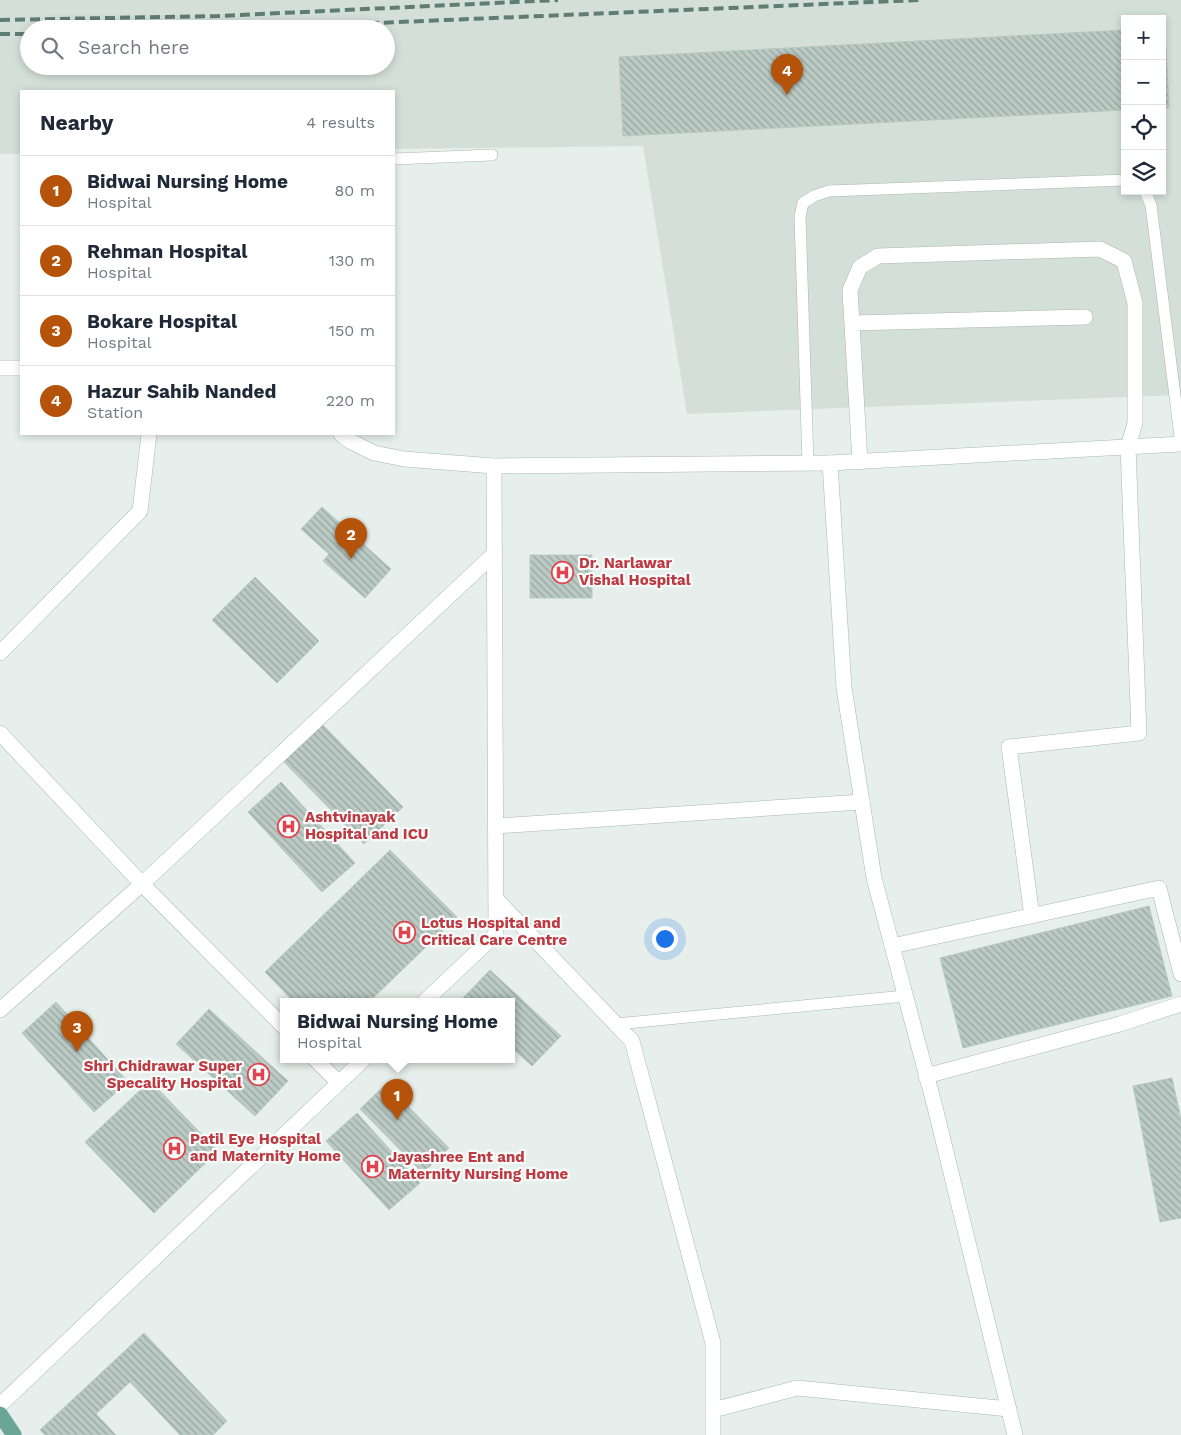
<!DOCTYPE html>
<meta charset="utf-8">
<style>
:root{--surface:#fff;--page:#f2f2f3;--text:#1f2937;--muted:#747a83;--line:#e0e1e3;--accent:#b45309}
body{margin:0;font-family:"Work Sans",sans-serif;background:var(--page);color:var(--text)}
.controls{position:absolute;right:15px;top:15px;display:grid;overflow:hidden;border-radius:0px;box-shadow:0 2px 8px #0003}
.controls button{width:45px;height:45px;display:grid;place-items:center;padding:0;border:0;border-bottom:1px solid var(--line);background:var(--surface);color:var(--text);font:25px sans-serif}
.you{position:absolute;left:664px;top:938px;width:18px;height:18px;margin:-12px;border:4px solid #fff;border-radius:50%;background:#1a73e8;box-shadow:0 0 0 8px #1a73e833}
.badge{display:grid;place-items:center;width:32px;height:32px;border-radius:50%;background:var(--accent);color:#fff;font-size:16px;font-weight:700}
.pin{position:absolute;translate:-50% -41px;filter:drop-shadow(0 1px 2px #0008)}
.pin::after{content:'';position:absolute;top:26px;width:18px;height:15px;background:inherit;clip-path:polygon(0 0,100% 0,50% 100%)}
.popup{position:absolute;left:280px;top:998px;width:235px;height:65px;box-sizing:border-box;display:grid;place-content:center;border-radius:0px;background:var(--surface);filter:drop-shadow(0 1px 4px #0005);font-size:16px;white-space:nowrap;color:var(--muted)}
.popup b{font-size:19px;color:var(--text)}
.popup::after{content:'';position:absolute;left:50%;top:100%;margin-left:-10px;border:10px solid transparent;border-top-color:var(--surface)}
.list{margin:0;padding:0;list-style:none}
h2{display:flex;justify-content:space-between;align-items:center;height:65px;margin:0;padding:0 20px;font-size:21px}
h2 small{font-size:16px;font-weight:400;color:var(--muted)}
.list li{display:grid;grid-template-columns:32px 1fr auto;gap:15px;align-items:center;box-sizing:border-box;height:70px;padding:0 20px;border-top:1px solid var(--line)}
.list b{display:block;font-size:19px;white-space:nowrap}
.list p{margin:0;font-size:16px;white-space:nowrap;color:var(--muted)}
.list em{font-size:16px;font-style:normal;color:var(--muted)}
.icon{flex:none;width:28px;height:28px;fill:none;stroke:currentColor;stroke-width:2;stroke-linecap:round;stroke-linejoin:round}
.map{position:relative;flex:none;width:1181px;height:1435px;overflow:hidden}
.search{position:absolute;background:var(--surface);box-shadow:0 2px 8px #0003;left:20px;top:20px;width:375px;height:55px;display:flex;align-items:center;gap:12px;box-sizing:border-box;padding:0 18px;border-radius:28px;color:var(--muted);font-size:19px}
.panel{position:absolute;background:var(--surface);box-shadow:0 2px 8px #0003;left:20px;top:90px;width:375px;height:345px;border-radius:0px}
.map>svg:first-child{display:block}
.built{fill:#d4dfda;fill-rule:evenodd}
.building{fill:url(#building-back-hatch);stroke:#b8c9c2}
.lines{fill:none;stroke-linecap:round;stroke-linejoin:round}
.service-casing{stroke:#a8b8b2;stroke-width:12}
.minor-casing{stroke:#a8b8b2;stroke-width:16}
.tertiary-casing{stroke:#a8b8b2;stroke-width:16}
.secondary-casing{stroke:#a4bbb3;stroke-width:16}
.primary-casing{stroke:#c2cac8;stroke-width:16}
.service{stroke:#fff;stroke-width:11}
.minor{stroke:#fff;stroke-width:15}
.tertiary{stroke:#fff;stroke-width:15}
.secondary{stroke:#fff;stroke-width:15}
.primary{stroke:#6aa596;stroke-width:15}
.rail{stroke:#5f7d75;stroke-width:4;stroke-dasharray:10 5;stroke-linecap:butt}
.labels{text-anchor:middle;dominant-baseline:central;stroke-width:4.5;stroke-linejoin:round;paint-order:stroke}
.health-label{font-size:15px;font-weight:bold;fill:#be3a42;stroke:#f7fbf9;text-anchor:start}
</style>
<div class="map">
<svg width="1181" height="1435" viewBox="0 0 1181 1435">
<defs>
<pattern id="building-back-hatch" width="6" height="6" patternUnits="userSpaceOnUse" patternTransform="scale(1.25)"><rect width="6" height="6" fill="#bbcac4"/><path d="M-1 5l2 2M0 0l6 6M5-1l2 2" fill="none" stroke="#98a6a0"/></pattern>
</defs>
<rect width="100%" height="100%" fill="#e6efeb"/>
<path class="built" d="M 0,0 L 1181,0 L 1181,395 L 687,414 L 643,146 L 394,149 L 394,91 L 21,91 L 21,154 L 0,154 ZM 1125,19 L 1162,19 L 1162,191 L 1125,191 ZM 29,29 L 386,29 L 386,66 L 29,66 Z"/>
<path class="building" d="M 1162,28 L 1165,28 L 1169,108 L 1162,108 Z
M 1125,30 L 1125,110 L 623,136 L 619,57 Z
M 322,507 L 391,569 L 365,598 L 323,561 L 329,554 L 301,529 Z
M 530,555 L 592,555 L 592,598 L 530,598 Z
M 255,577 L 319,641 L 277,683 L 212,620 Z
M 322,724 L 403,807 L 364,844 L 283,761 Z
M 281,782 L 355,863 L 322,892 L 248,812 Z
M 390,850 L 457,917 L 370,1001 L 293,1001 L 265,972 Z
M 1149,906 L 1172,996 L 963,1048 L 940,958 Z
M 490,970 L 561,1036 L 532,1066 L 511,1047 L 511,1001 L 461,1000 Z
M 56,1002 L 128,1082 L 94,1112 L 22,1033 Z
M 209,1009 L 288,1081 L 255,1116 L 176,1044 Z
M 1172,1078 L 1181,1119 L 1181,1218 L 1160,1222 L 1133,1086 Z
M 150,1081 L 218,1151 L 154,1213 L 85,1142 Z
M 386,1084 L 449,1148 L 423,1173 L 360,1109 Z
M 357,1113 L 420,1183 L 389,1210 L 326,1141 Z
M 144,1333 L 227,1421 L 213,1435 L 180,1435 L 130,1382 L 96,1414 L 116,1435 L 45,1435 L 40,1430 Z"/>
<g class="lines">
<defs>
<path id="service" d="M 394,159 L 492,155
M 1145,191 L 1151,205 L 1181,444
M 808,463 L 800,217 L 803,203 L 814,196 L 829,191 L 1125,180
M 616,1024 L 905,996"/>
<path id="minor" d="M 853,323 L 1085,317
M 860,462 L 850,290 L 860,267 L 878,256 L 1100,249 L 1124,261 L 1135,303 L 1135,423 L 1128,447 L 1139,733 L 1009,747 L 1032,916
M 0,653 L 140,511 L 149,434
M 0,733 L 142,884 L 495,553
M 496,826 L 862,802
M 496,899 L 632,1041 L 713,1343 L 713,1435
M 892,946 L 1159,888 L 1181,974
M 425,1001 L 496,934 L 494,466
M 0,1010 L 142,884 L 283,1026
M 315,1059 L 339,1083
M 926,1076 L 1120,1024 L 1181,1004
M 0,1405 L 364,1059
M 713,1410 L 797,1388 L 1009,1409"/>
<path id="tertiary" d="M 0,368 L 21,368
M 341,434 L 350,441 L 374,453 L 404,459 L 494,466 L 830,463"/>
<path id="secondary" d="M 1015,1435 L 935,1107 L 874,878 L 844,688 L 830,463 L 1181,444"/>
<path id="primary" d="M 0,1414 L 14,1435"/>
</defs>
<use href="#service" class="service-casing"/>
<use href="#minor" class="minor-casing"/>
<use href="#tertiary" class="tertiary-casing"/>
<use href="#secondary" class="secondary-casing"/>
<use href="#primary" class="primary-casing"/>
<use href="#service" class="service"/>
<use href="#minor" class="minor"/>
<use href="#tertiary" class="tertiary"/>
<use href="#secondary" class="secondary"/>
<use href="#primary" class="primary"/>
<path class="rail" d="M 0,20 L 218,16 L 558,0
M 234,29 L 919,0
M 0,34 L 29,34"/>
</g>
<defs>
<symbol id="hospital-ring" viewBox="-11 -11 22 22"><circle r="9.5" fill="#f7fbf9" stroke="#e0444e" stroke-width="1.5"/><path d="M-5-5h3v3.5h4V-5h3V5h-3V1.5h-4V5h-3Z" fill="#e0444e"/></symbol>
</defs>
<g fill-rule="evenodd">
<use href="#hospital-ring" x="550" y="560" width="25" height="25"/>
<use href="#hospital-ring" x="276" y="814" width="25" height="25"/>
<use href="#hospital-ring" x="392" y="920" width="25" height="25"/>
<use href="#hospital-ring" x="246" y="1062" width="25" height="25"/>
<use href="#hospital-ring" x="162" y="1136" width="25" height="25"/>
<use href="#hospital-ring" x="360" y="1154" width="25" height="25"/>
</g>
<g class="labels">
<g class="health-label">
<text x="579" y="563">Dr. Narlawar<tspan x="579" dy="17">Vishal Hospital</tspan></text>
<text x="305" y="817">Ashtvinayak<tspan x="305" dy="17">Hospital and ICU</tspan></text>
<text x="421" y="923">Lotus Hospital and<tspan x="421" dy="17">Critical Care Centre</tspan></text>
<text x="242" y="1066" text-anchor="end">Shri Chidrawar Super<tspan x="242" dy="17">Specality Hospital</tspan></text>
<text x="190" y="1139">Patil Eye Hospital<tspan x="190" dy="17">and Maternity Home</tspan></text>
<text x="388" y="1157">Jayashree Ent and<tspan x="388" dy="17">Maternity Nursing Home</tspan></text>
</g>
</g>
</svg>
<div class="controls">
<button>+</button>
<button>−</button>
<button><svg class="icon" aria-label="locate" viewBox="0 0 24 24"><circle cx="12" cy="12" r="6"/><path d="M12 2v4M12 18v4M2 12h4M18 12h4"/></svg></button>
<button><svg class="icon" aria-label="layers" viewBox="0 0 24 24"><path d="M12 4l9 5-9 5-9-5zM3 14l9 5 9-5"/></svg></button>
</div>
<div class="you"></div>
<div class="pin badge" style="left:397px;top:1120px">1</div>
<div class="popup"><b>Bidwai Nursing Home</b>Hospital</div>
<div class="pin badge" style="left:351px;top:559px">2</div>
<div class="pin badge" style="left:77px;top:1052px">3</div>
<div class="pin badge" style="left:787px;top:95px">4</div>
<div class="search"><svg class="icon" aria-label="search" viewBox="0 0 24 24"><circle cx="10" cy="10" r="6"/><path d="M15 15l6 6"/></svg>Search here</div>
<section class="panel">
<h2>Nearby<small>4 results</small></h2>
<ul class="list">
<li><span class="badge">1</span><div><b>Bidwai Nursing Home</b><p>Hospital</p></div><em>80 m</em></li>
<li><span class="badge">2</span><div><b>Rehman Hospital</b><p>Hospital</p></div><em>130 m</em></li>
<li><span class="badge">3</span><div><b>Bokare Hospital</b><p>Hospital</p></div><em>150 m</em></li>
<li><span class="badge">4</span><div><b>Hazur Sahib Nanded</b><p>Station</p></div><em>220 m</em></li>
</ul>
</section>
</div>
